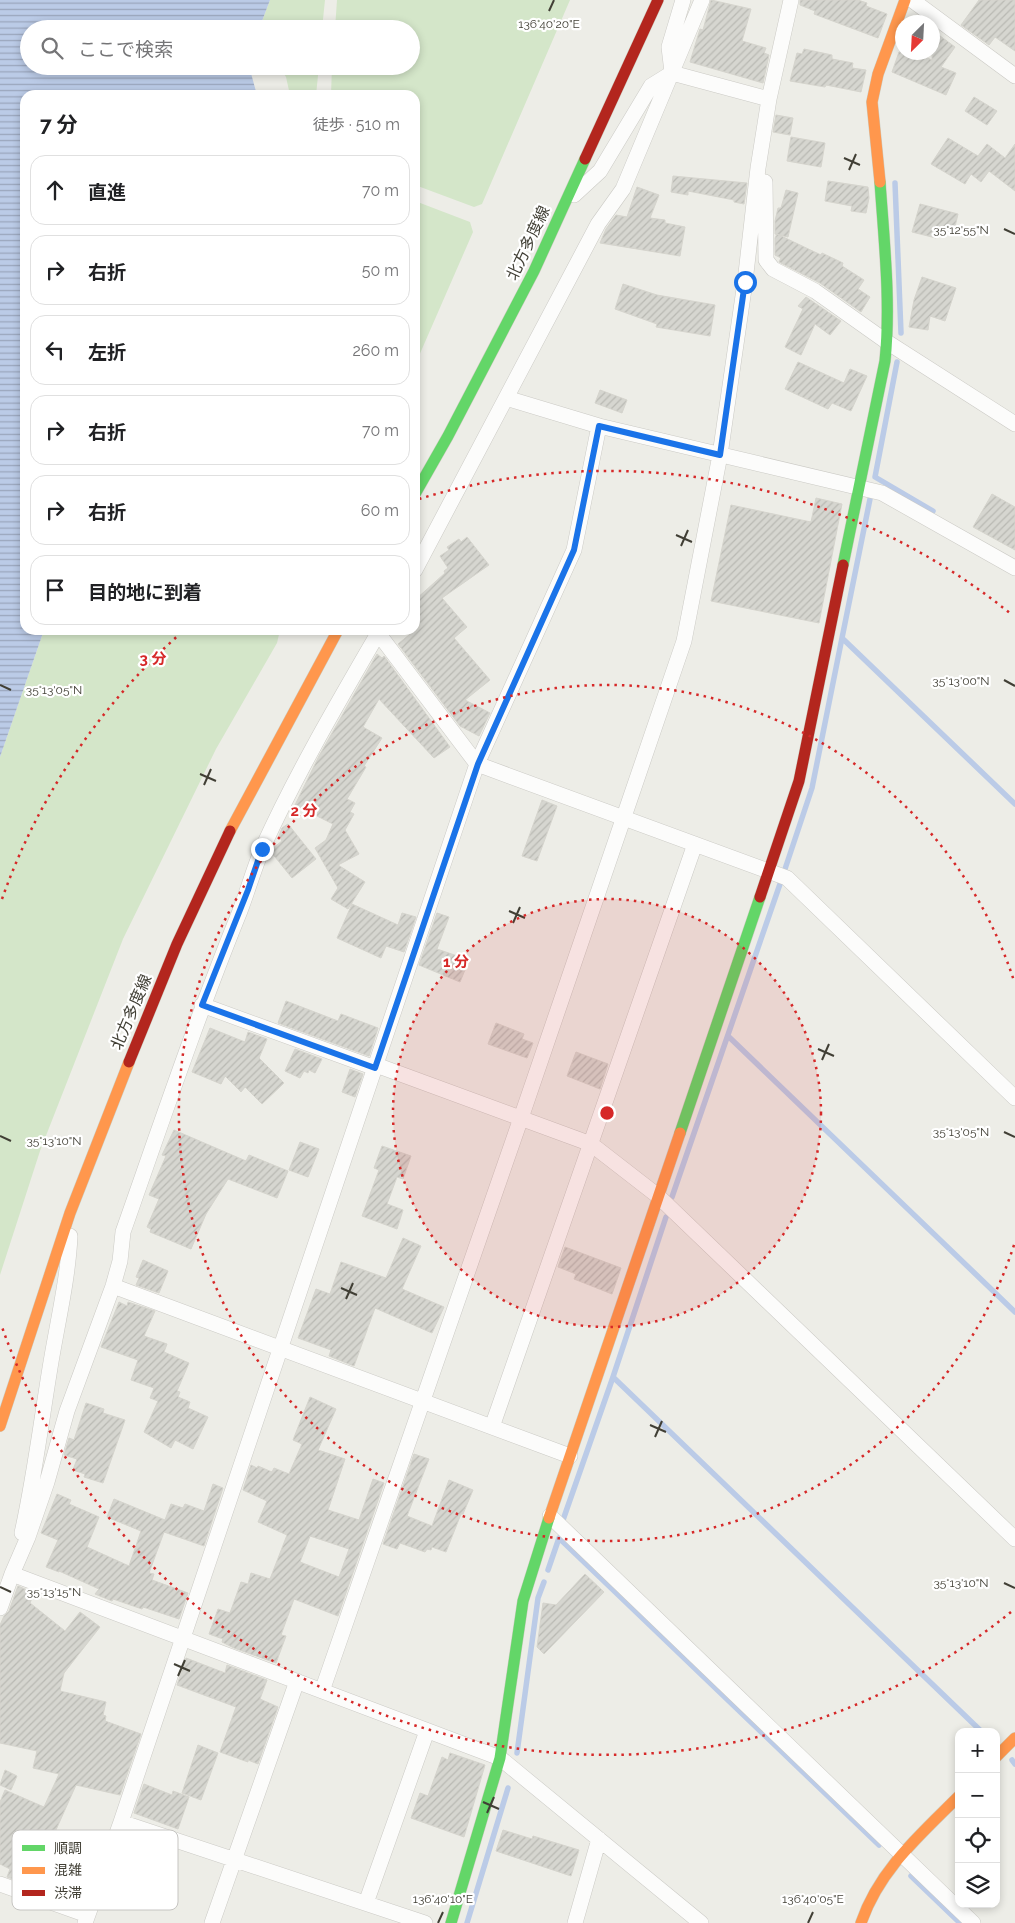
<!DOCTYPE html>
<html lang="ja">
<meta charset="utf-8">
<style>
:root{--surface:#fff;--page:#f6f6f6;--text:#202124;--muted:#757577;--line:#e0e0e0}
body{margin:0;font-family:Raleway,"Noto Sans JP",sans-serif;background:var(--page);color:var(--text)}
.controls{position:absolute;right:15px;bottom:15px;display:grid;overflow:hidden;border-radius:10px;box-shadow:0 2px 8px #0003}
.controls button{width:45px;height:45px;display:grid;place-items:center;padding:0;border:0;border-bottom:1px solid var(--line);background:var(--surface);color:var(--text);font:25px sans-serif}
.compass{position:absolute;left:895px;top:15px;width:45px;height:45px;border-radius:50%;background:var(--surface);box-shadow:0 2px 8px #0003;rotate:204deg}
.stop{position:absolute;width:15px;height:15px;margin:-11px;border:4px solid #1a73e8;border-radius:50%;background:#fff}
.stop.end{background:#1a73e8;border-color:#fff;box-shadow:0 1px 5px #0008}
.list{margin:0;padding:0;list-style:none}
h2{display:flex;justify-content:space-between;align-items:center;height:65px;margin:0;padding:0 20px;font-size:21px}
h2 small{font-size:16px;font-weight:400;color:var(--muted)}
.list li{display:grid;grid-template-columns:32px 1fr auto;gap:15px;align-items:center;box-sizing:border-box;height:70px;margin:0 10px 10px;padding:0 10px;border:1px solid var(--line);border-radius:15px}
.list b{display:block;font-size:19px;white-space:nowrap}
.list em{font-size:16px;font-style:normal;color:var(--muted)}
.icon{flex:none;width:28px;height:28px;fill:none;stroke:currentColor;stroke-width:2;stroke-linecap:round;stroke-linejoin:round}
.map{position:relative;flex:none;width:1015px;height:1923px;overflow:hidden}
.search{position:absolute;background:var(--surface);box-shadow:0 2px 8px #0003;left:20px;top:20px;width:400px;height:55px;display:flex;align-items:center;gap:12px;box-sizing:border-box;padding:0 18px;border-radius:28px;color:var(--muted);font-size:19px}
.panel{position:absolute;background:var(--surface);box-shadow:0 2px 8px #0003;left:20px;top:90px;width:400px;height:545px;border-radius:15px}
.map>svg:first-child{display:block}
.grass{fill:#d4e6c9}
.water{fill:url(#water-rules)}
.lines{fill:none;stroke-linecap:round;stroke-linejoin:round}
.stream{stroke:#bbcbe7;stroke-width:5.5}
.building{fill:url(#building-hatch);stroke:#d5d4cd;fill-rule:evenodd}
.street-casing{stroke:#cbcac5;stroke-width:16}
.fast-casing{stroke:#cdccc0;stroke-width:12}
.slow-casing{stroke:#cdccc0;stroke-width:12}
.jam-casing{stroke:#cdccc0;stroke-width:12}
.street{stroke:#fcfcfb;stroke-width:15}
.fast{stroke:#63d668;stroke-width:11}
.slow{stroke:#ff974d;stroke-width:11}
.jam{stroke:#b3261e;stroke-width:11}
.route{stroke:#1a73e8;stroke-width:6}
.ticks{fill:none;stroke:#413f35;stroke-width:2}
.ring{fill:none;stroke:#d62828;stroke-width:2.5;stroke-dasharray:2.5 5}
.labels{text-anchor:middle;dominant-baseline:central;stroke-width:4.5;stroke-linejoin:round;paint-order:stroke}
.street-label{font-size:16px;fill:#413f35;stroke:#fff}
.key{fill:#fff;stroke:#c6c5c2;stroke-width:1}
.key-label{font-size:14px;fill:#413f35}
.ticks-label{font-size:12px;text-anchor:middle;fill:#413f35;stroke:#fff;stroke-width:4.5;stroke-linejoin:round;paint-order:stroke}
.centre{fill:#d62828;stroke:#fff;stroke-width:2.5}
.ring-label{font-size:15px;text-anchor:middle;font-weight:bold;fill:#d62828;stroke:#fff;stroke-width:4.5;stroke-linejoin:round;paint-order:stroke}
</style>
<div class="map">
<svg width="1015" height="1923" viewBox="0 0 1015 1923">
<defs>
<pattern id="water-rules" width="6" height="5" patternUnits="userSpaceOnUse" patternTransform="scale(1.25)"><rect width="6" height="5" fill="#bbcbe7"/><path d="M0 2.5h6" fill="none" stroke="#9aa6bc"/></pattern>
<pattern id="building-hatch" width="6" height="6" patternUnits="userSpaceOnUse" patternTransform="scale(1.25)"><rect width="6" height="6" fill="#d6d6d0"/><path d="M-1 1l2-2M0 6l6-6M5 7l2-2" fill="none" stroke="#b9b9b3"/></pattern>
</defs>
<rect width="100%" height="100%" fill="#edede7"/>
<path class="grass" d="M 270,0 L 325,0 L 322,29 L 259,29 Z
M 337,0 L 570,0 L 482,204 L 474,207 L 415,185 L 415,95 L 331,95 L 332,66 L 411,66 L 411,29 L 335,29 Z
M 279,66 L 319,66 L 316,95 L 290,95 L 286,77 Z
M 415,201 L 470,222 L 473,232 L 415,365 Z
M 44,630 L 280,630 L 277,643 L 216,749 L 123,939 L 40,1151 L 0,1275 L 0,757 Z"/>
<path class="water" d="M 0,0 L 270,0 L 259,29 L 29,29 L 29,66 L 249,66 L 257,95 L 25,95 L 25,630 L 44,630 L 0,757 Z"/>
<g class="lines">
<path class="stream" d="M 895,183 L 901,333
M 897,362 L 875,477 L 933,511
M 870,499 L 842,638 L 1015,804
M 785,869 L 812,788 L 842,638
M 728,1036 L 1015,1312
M 672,1197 L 780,884
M 613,1377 L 982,1732
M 563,1520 L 613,1377 L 666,1217
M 548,1570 L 559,1538 L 879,1845
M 517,1753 L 538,1598 L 544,1582
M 1012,1760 L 1015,1764
M 911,1876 L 960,1923
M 467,1923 L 508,1788"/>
</g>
<path class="building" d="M 711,0 L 751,9 L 742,41 L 766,48 L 764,53 L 769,55 L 763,83 L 690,62 L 700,29 L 703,30 Z
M 800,0 L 858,0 L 867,3 L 866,6 L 887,14 L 878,38 L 814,14 L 815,11 L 800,5 Z
M 979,0 L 1015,0 L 1015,51 L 995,37 L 989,45 L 961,25 Z
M 932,30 L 955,47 L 941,67 L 956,73 L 946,95 L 892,72 L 899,52 L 914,52 L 932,60 Z
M 804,49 L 832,55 L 832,59 L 853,63 L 852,68 L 866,70 L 861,92 L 826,85 L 825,87 L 790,81 L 797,53 L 802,54 Z
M 974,97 L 997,111 L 987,125 L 965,111 Z
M 776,115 L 793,118 L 790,135 L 773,132 Z
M 791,137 L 825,143 L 821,167 L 787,161 Z
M 948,138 L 978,156 L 987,144 L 1005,158 L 1015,144 L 1015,191 L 989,171 L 981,182 L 971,174 L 965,184 L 931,164 Z
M 673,176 L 747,183 L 744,204 L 734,202 L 734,200 L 688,191 L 688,195 L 671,192 Z
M 828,181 L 868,187 L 869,198 L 866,213 L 851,211 L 852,206 L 825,201 Z
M 637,187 L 659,195 L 650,218 L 665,220 L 665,223 L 685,227 L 680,256 L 600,243 L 606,229 L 616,215 L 627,217 Z
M 786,190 L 798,193 L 788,237 L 775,234 L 775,221 L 778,208 L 781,208 Z
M 920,204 L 958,214 L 954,231 L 938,227 L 936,238 L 912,232 Z
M 777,234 L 821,255 L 822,253 L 843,263 L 842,266 L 864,280 L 858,289 L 870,297 L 861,312 L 820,283 L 779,262 L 781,258 L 775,255 L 775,238 Z
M 922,277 L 956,288 L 945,321 L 930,316 L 928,330 L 909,327 L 914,300 Z
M 623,284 L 657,295 L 715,305 L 710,336 L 656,327 L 657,324 L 615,309 Z
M 806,297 L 841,321 L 830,335 L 815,324 L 801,355 L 785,347 L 803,309 L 798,306 Z
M 798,362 L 844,383 L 850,369 L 867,376 L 851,411 L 832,403 L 828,409 L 785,389 Z
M 600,390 L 627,400 L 622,413 L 595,403 Z
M 992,494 L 1015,507 L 1015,550 L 973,527 Z
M 816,498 L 842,504 L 819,623 L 711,601 L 731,505 L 811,522 Z
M 467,537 L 489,565 L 442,598 L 467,627 L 454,638 L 490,680 L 465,700 L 490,713 L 479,736 L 460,726 L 398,644 L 415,630 L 415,600 L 445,573 L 444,571 L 448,568 L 440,556 L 449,550 L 447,547 L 459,539 L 461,542 Z
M 377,654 L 382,658 L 384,656 L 450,747 L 434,758 L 379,699 L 363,727 L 382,738 L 364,766 L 366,767 L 347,799 L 355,803 L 350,812 L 354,814 L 345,830 L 359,854 L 338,865 L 365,882 L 348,909 L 331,899 L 338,888 L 315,848 L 326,840 L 333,824 L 295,805 L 319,756 Z
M 542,800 L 557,806 L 537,861 L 522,856 Z
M 288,824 L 316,859 L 292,878 L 271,852 L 273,848 L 282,841 L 279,836 L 282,828 Z
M 352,904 L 398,925 L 402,913 L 416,917 L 404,952 L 386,946 L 381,958 L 337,938 Z
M 437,913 L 449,917 L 437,949 L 469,960 L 460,982 L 419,965 Z
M 286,1001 L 338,1021 L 341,1014 L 378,1028 L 369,1056 L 278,1023 Z
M 496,1023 L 524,1034 L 522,1039 L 533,1043 L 527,1058 L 488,1044 Z
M 210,1028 L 245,1042 L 248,1032 L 267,1039 L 259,1058 L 284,1083 L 262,1104 L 245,1087 L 241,1092 L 225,1076 L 221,1084 L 192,1072 Z
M 295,1049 L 322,1059 L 315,1073 L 309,1070 L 308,1073 L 304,1071 L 300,1078 L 285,1071 Z
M 576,1052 L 608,1064 L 600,1089 L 567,1076 Z
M 350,1069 L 363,1074 L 355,1097 L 342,1092 Z
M 174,1130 L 246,1161 L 249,1155 L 288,1171 L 277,1198 L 228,1179 L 206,1214 L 191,1249 L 150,1232 L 151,1229 L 147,1227 L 159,1199 L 149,1195 L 166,1156 L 162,1155 Z
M 300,1142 L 319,1149 L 308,1177 L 289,1170 Z
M 382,1146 L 411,1156 L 403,1179 L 397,1177 L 387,1204 L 403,1210 L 397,1229 L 362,1216 L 379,1170 L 374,1168 Z
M 403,1238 L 421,1246 L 402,1289 L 444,1307 L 432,1333 L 375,1308 L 354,1366 L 329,1356 L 331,1350 L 298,1338 L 316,1289 L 330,1294 L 341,1262 L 386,1278 Z
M 565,1247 L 621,1268 L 612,1294 L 574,1279 L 576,1274 L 558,1267 Z
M 143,1260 L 168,1271 L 159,1293 L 136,1285 L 139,1278 L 136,1277 Z
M 119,1302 L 127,1306 L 128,1302 L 155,1311 L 144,1336 L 167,1344 L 164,1352 L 189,1363 L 177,1391 L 180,1392 L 178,1397 L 190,1402 L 188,1408 L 208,1417 L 193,1449 L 175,1440 L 171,1448 L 144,1432 L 158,1401 L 150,1398 L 154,1388 L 131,1380 L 138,1360 L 101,1347 Z
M 310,1397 L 336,1409 L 318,1450 L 345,1459 L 328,1510 L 359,1520 L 373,1479 L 384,1483 L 338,1616 L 294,1599 L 281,1635 L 286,1636 L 276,1663 L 273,1662 L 234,1648 L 222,1642 L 223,1639 L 209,1634 L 218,1609 L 230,1613 L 241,1582 L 248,1584 L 251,1573 L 270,1579 L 287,1535 L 258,1522 L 267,1501 L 243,1490 L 251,1465 L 257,1468 L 258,1466 L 272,1472 L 274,1468 L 289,1474 L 302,1444 L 293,1440 ZM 310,1536 L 349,1549 L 339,1577 L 300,1562 Z
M 86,1403 L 104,1409 L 103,1413 L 125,1420 L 103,1483 L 84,1477 L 85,1474 L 73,1470 L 77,1459 L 64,1455 L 69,1438 L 74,1440 Z
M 414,1454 L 429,1459 L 407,1516 L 432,1526 L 449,1480 L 473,1490 L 463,1514 L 461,1514 L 446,1552 L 432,1547 L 431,1550 L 427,1549 L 425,1552 L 400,1543 L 397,1549 L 383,1544 Z
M 213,1484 L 223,1488 L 204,1546 L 164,1532 L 149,1573 L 154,1574 L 152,1580 L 188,1593 L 179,1619 L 143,1607 L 142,1609 L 113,1599 L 112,1601 L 95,1594 L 99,1589 L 59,1571 L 59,1572 L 46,1567 L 58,1540 L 41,1533 L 57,1494 L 71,1500 L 69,1504 L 99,1517 L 87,1547 L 129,1566 L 141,1531 L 107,1517 L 114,1499 L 165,1520 L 171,1504 L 183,1508 L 185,1504 L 204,1511 Z
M 585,1574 L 604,1592 L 544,1654 L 537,1647 L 543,1603 L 556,1605 Z
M 18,1586 L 34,1593 L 30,1603 L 65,1631 L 80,1612 L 100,1627 L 64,1673 L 60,1691 L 106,1702 L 103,1715 L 106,1716 L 105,1721 L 141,1734 L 120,1795 L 76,1785 L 43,1859 L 90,1880 L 82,1903 L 7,1877 L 10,1869 L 0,1864 L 0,1802 L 5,1790 L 44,1807 L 59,1774 L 33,1768 L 37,1751 L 0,1743 L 0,1625 L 4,1616 L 9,1611 Z
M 186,1658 L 225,1673 L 227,1665 L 267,1680 L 260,1699 L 278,1707 L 258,1764 L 248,1760 L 248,1762 L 220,1752 L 236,1707 L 177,1685 Z
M 198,1745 L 218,1753 L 201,1800 L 182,1793 Z
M 450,1753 L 485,1765 L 464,1837 L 411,1818 L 420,1793 L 428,1796 L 442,1757 L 448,1760 Z
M 5,1770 L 17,1776 L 11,1790 L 0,1785 Z
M 144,1784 L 172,1795 L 173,1791 L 189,1797 L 178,1829 L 134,1813 Z
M 503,1830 L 532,1839 L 533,1836 L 579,1850 L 571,1876 L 496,1851 Z"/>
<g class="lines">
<defs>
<path id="street" d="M 912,0 L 1015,76
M 672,72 L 669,47 L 683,0
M 765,182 L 766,260 L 773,269 L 815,291 L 887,342 L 1015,424
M 574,195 L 600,171 L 651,86 L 672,73 L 769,99
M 506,398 L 599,426 L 882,493 L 1015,568
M 415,570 L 598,224 L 623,189 L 702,0
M 378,633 L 477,764 L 787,878 L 1015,1098
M 202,1005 L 375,1068
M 376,1065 L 591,1144 L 658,1196 L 1015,1539
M 113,1286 L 570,1456
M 492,1427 L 695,844
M 550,1516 L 973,1923
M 22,1533 C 34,1479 41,1423 50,1368 C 57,1324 68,1280 70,1236
M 12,1574 L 500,1758 L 701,1923
M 0,1608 L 12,1574 L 28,1537 L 47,1482 L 67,1411 L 113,1286 L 120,1261 L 123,1232 C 161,1124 197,1017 240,911 C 248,890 254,868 263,847 C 297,772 339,701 380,630
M 322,1691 L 521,1118 L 684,641 L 720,455 L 745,282 L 758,168 L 769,99 L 791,0
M 121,1822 L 425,1923
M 0,1884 L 87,1915
M 366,1903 L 427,1731
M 85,1923 L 121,1822 L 477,764 L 574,550 L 599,426
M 212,1923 L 297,1681
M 575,1923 L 599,1839"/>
<path id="fast" d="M 415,494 L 448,436 L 534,271 L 585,159
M 843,565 L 885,361 C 891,302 884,241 880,182
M 680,1133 L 760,897
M 451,1923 L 500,1758 L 523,1601 L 549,1518"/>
<path id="slow" d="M 880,182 L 872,102 L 878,74 L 905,0
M 230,831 L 338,630
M 0,1426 L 70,1213 L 129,1062
M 549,1518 L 680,1133
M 996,1757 L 1015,1738
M 861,1923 C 879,1870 920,1835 959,1796"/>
<path id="jam" d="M 585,159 L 658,0
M 760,897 L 799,781 L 843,565
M 129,1062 L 177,944 L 230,831"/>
</defs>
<use href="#street" class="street-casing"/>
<use href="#fast" class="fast-casing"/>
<use href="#slow" class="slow-casing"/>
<use href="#jam" class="jam-casing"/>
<use href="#street" class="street"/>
<use href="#fast" class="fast"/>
<use href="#slow" class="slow"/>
<use href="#jam" class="jam"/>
</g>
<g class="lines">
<path class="route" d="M 262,849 L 248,890 L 202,1005 L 375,1068 L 478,764 L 574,550 L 599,426 L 720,455 L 745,282"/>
</g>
<path class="ticks" d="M 549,11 L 554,0M 844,158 L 860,165M 849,170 L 856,154M 1004,229 L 1015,234M 676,535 L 692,542M 681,546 L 688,530M 1004,680 L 1015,686M 0,685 L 11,690M 200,774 L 216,781M 204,785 L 211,769M 509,911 L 525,918M 513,923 L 520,907M 818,1049 L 834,1056M 822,1060 L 829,1044M 1004,1132 L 1015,1137M 0,1136 L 11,1141M 341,1288 L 357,1295M 346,1299 L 353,1283M 650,1425 L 666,1432M 655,1437 L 662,1421M 1004,1583 L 1015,1588M 0,1587 L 11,1592M 174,1664 L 190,1671M 178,1676 L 185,1660M 483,1802 L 499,1809M 487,1813 L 494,1797M 438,1923 L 443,1912M 808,1923 L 813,1912"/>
<circle cx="607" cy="1113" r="214" fill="#d62828" fill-opacity=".12"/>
<g class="ring">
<circle cx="607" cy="1113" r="214"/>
<path d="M1014 1245A428 428 0 1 1 1014 981"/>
<path d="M1011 1612A642 642 0 0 1 2 1327M2 899A642 642 0 0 1 182 632M419 499A642 642 0 0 1 1011 614"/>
</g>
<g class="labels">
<g class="street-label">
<text transform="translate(528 243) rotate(-65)">北方多度線</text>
<text transform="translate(131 1012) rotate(-67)">北方多度線</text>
</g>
</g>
<rect x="12" y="1830" width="166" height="80" rx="8" class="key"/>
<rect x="22" y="1845" width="23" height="6" fill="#63d668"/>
<rect x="22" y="1867" width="23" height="7" fill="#ff974d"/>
<rect x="22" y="1890" width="23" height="6" fill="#b3261e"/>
<g class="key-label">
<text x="54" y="1853">順調</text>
<text x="54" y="1875">混雑</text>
<text x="54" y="1898">渋滞</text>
</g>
<g class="ticks-label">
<text x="549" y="28">136°40'20"E</text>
<text x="961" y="234">35°12'55"N</text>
<text x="961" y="685">35°13'00"N</text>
<text x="54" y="694">35°13'05"N</text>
<text x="961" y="1136">35°13'05"N</text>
<text x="54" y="1145">35°13'10"N</text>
<text x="961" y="1587">35°13'10"N</text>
<text x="54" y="1596">35°13'15"N</text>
<text x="443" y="1903">136°40'10"E</text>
<text x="813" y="1903">136°40'05"E</text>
</g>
<circle cx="607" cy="1113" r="8" class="centre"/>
<g class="ring-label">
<text x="153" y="664">3 分</text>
<text x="304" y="816">2 分</text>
<text x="456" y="967">1 分</text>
</g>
</svg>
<div class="controls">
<button>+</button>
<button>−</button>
<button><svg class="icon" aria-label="locate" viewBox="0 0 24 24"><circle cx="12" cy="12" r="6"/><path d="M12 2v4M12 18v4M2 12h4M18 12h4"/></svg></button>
<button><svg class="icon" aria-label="layers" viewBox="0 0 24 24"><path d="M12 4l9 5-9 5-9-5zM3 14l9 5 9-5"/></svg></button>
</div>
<svg class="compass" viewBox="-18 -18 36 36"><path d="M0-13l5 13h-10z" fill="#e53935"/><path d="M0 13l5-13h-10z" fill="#757577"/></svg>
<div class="stop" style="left:745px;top:282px"></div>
<div class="stop end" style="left:262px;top:849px"></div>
<div class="search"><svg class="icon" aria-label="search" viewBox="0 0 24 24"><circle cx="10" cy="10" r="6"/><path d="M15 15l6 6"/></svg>ここで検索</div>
<section class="panel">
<h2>7 分<small>徒歩 · 510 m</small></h2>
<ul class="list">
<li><svg class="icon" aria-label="ahead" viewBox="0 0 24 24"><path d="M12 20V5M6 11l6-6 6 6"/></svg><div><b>直進</b></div><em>70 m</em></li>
<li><svg class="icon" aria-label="right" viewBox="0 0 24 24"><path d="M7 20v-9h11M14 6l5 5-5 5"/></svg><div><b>右折</b></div><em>50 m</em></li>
<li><svg class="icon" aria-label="left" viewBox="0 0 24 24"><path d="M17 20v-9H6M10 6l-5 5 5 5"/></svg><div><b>左折</b></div><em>260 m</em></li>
<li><svg class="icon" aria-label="right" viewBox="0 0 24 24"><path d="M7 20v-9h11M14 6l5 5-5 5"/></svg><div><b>右折</b></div><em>70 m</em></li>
<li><svg class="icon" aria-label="right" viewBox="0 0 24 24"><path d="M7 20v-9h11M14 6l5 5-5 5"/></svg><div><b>右折</b></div><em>60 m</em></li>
<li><svg class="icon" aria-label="arrive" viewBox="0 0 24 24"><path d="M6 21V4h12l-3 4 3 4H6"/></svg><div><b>目的地に到着</b></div></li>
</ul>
</section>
</div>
